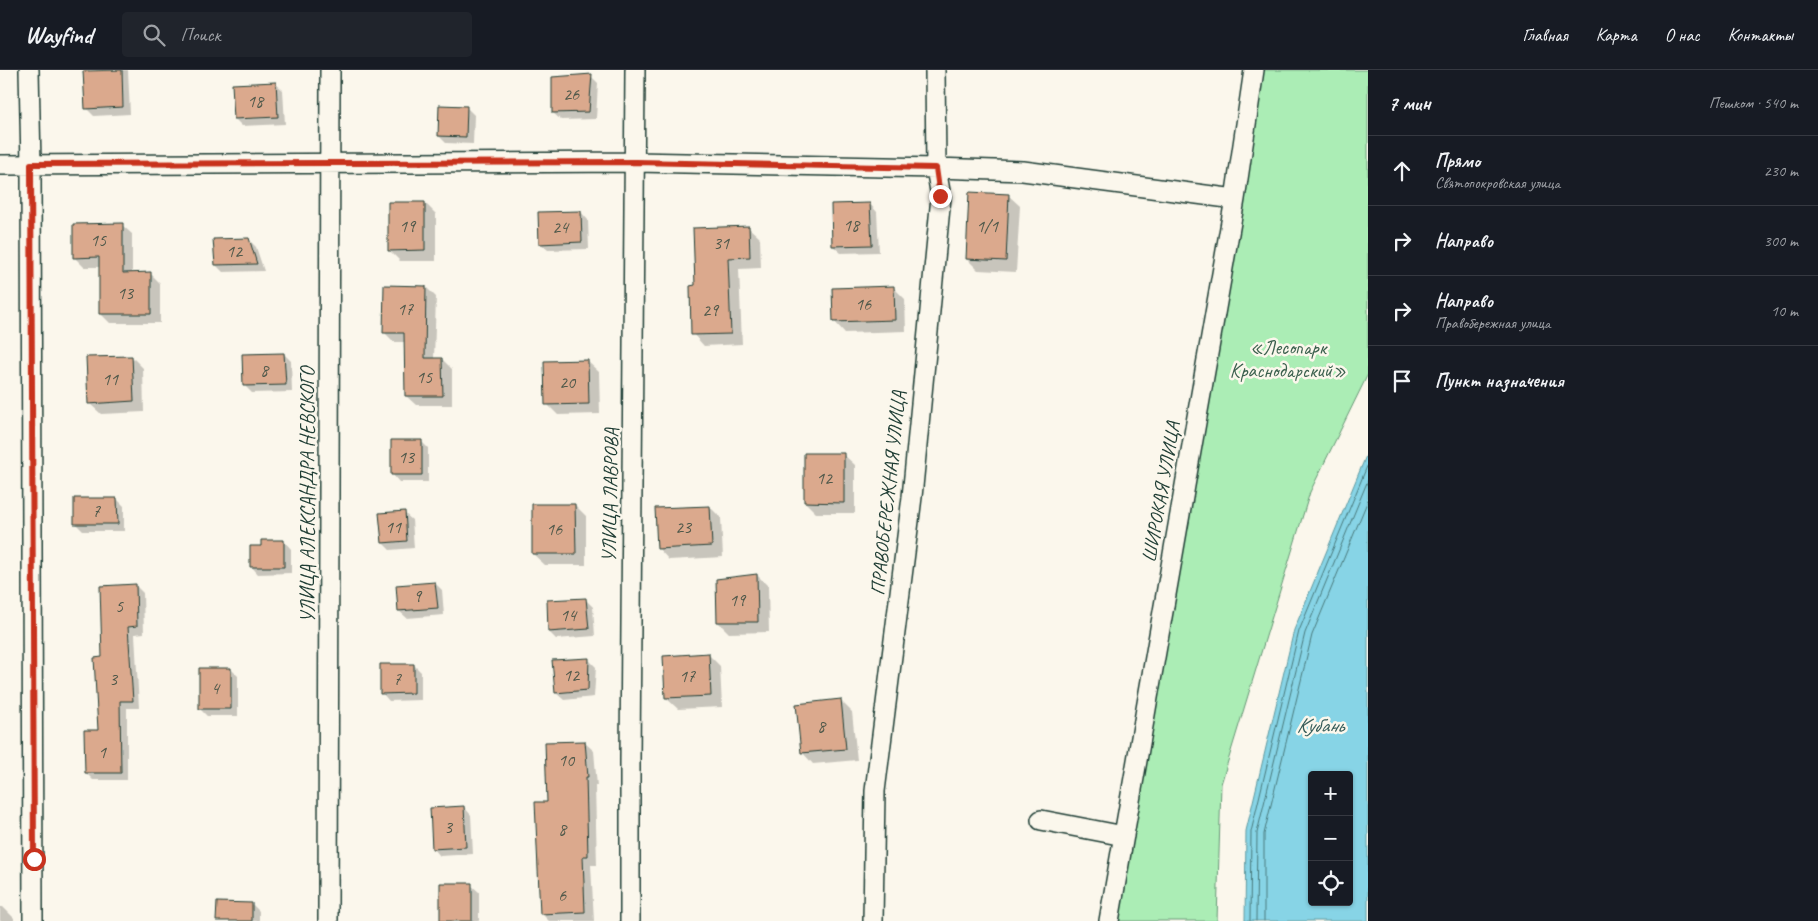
<!DOCTYPE html>
<html lang="ru">
<meta charset="utf-8">
<style>
:root{--surface:#171b24;--page:#20242c;--text:#f1f3f6;--muted:#9ea1a6;--line:#363941}
body{margin:0;font-family:Caveat,sans-serif;background:var(--page);color:var(--text)}
.controls{position:absolute;right:15px;bottom:15px;display:grid;overflow:hidden;border-radius:5px;box-shadow:0 1px 4px #0004}
.controls button{width:45px;height:45px;display:grid;place-items:center;padding:0;border:0;border-bottom:1px solid var(--line);background:var(--surface);color:var(--text);font:25px sans-serif}
.stop{position:absolute;width:15px;height:15px;margin:-11px;border:4px solid #c8321e;border-radius:50%;background:#fff}
.stop.end{background:#c8321e;border-color:#fff;box-shadow:0 1px 5px #0008}
.list{margin:0;padding:0;list-style:none}
h2{display:flex;justify-content:space-between;align-items:center;height:65px;margin:0;padding:0 20px;font-size:21px}
h2 small{font-size:16px;font-weight:400;color:var(--muted)}
.list li{display:grid;grid-template-columns:32px 1fr auto;gap:15px;align-items:center;box-sizing:border-box;height:70px;padding:0 20px;border-top:1px solid var(--line)}
.list b{display:block;font-size:19px;white-space:nowrap}
.list p{margin:0;font-size:16px;white-space:nowrap;color:var(--muted)}
.list em{font-size:16px;font-style:normal;color:var(--muted)}
.icon{flex:none;width:28px;height:28px;fill:none;stroke:currentColor;stroke-width:2;stroke-linecap:round;stroke-linejoin:round}
.map{position:relative;flex:none;width:1368px;height:851px;overflow:hidden}
header{display:flex;align-items:center;gap:30px;box-sizing:border-box;height:70px;padding:0 25px;background:var(--surface);border-bottom:1px solid var(--line)}
header strong{font-size:24px}
nav{display:flex;gap:28px;margin-inline-start:auto;font-size:18px}
.search{width:350px;height:45px;background:var(--page);display:flex;align-items:center;gap:12px;box-sizing:border-box;padding:0 18px;border-radius:5px;color:var(--muted);font-size:19px}
main{display:flex}
aside{flex:1;background:var(--surface)}
.map>svg:first-child{display:block}
.green{fill:#abedb5;stroke:#659574}
.water{fill:#87d4e6;stroke:#5d989f;fill-rule:evenodd}
.shadow{fill:#0003}
.lines{fill:none;stroke-linecap:round;stroke-linejoin:round}
.shore{stroke:#49797b;stroke-width:1}
.building{fill:#dba98d;stroke:#1f3d34}
.minor-casing{stroke:#1f3d34;stroke-width:22}
.minor{stroke:#fbf7ec;stroke-width:19}
.route{stroke:#c8321e;stroke-width:6}
.labels{text-anchor:middle;dominant-baseline:central;stroke-width:5;stroke-linejoin:round;paint-order:stroke}
.number-label{font-size:18px;fill:#4e584a}
.park-label{font-size:20px;fill:#3b604e;stroke:#fbf7ec}
.street-label{font-size:20px;fill:#1f3d34;stroke:#fbf7ec}
.water-label{font-size:21px;font-style:italic;fill:#345b58;stroke:#fbf7ec}
</style>
<header>
<strong>Wayfind</strong>
<div class="search"><svg class="icon" aria-label="search" viewBox="0 0 24 24"><circle cx="10" cy="10" r="6"/><path d="M15 15l6 6"/></svg>Поиск</div>
<nav><a>Главная</a><a>Карта</a><a>О нас</a><a>Контакты</a></nav>
</header>
<main>
<div class="map">
<svg width="1368" height="851" viewBox="0 0 1368 851">
<rect width="100%" height="100%" fill="#fbf7ec"/>
<filter id="ink" filterUnits="userSpaceOnUse"><feTurbulence type="fractalNoise" baseFrequency=".02" numOctaves="2"/><feDisplacementMap in="SourceGraphic" scale="10" xChannelSelector="R" yChannelSelector="G"/><feConvolveMatrix kernelMatrix="1 2 1 2 8 2 1 2 1" color-interpolation-filters="sRGB"/></filter>
<g filter="url(#ink)">
<path class="green" d="M 1261,0 L 1368,0 L 1368,304 L 1310,422 L 1221,714 L 1217,851 L 1103,851 Z"/>
<path class="water" d="M 1368,381 L 1368,851 L 1245,851 L 1246,761 L 1294,560 ZM 1312,705 L 1349,705 L 1349,832 L 1312,832 Z"/>
<path class="shadow" d="M 96,0 L 128,0 L 130,44 L 94,46 L 86,38 Z
M 591,6 L 598,13 L 596,49 L 561,50 L 553,43 Z
M 275,13 L 283,20 L 285,54 L 242,56 L 235,49 Z
M 466,37 L 474,45 L 473,74 L 446,73 L 439,66 Z
M 1008,125 L 1020,136 L 1016,202 L 978,200 L 967,189 Z
M 425,133 L 436,144 L 436,191 L 400,191 L 389,180 Z
M 870,134 L 877,142 L 879,182 L 841,183 L 833,176 Z
M 581,142 L 588,150 L 589,179 L 548,180 L 540,173 Z
M 122,155 L 132,164 L 132,204 L 151,204 L 160,213 L 160,253 L 110,253 L 100,243 L 101,197 L 84,197 L 74,187 Z
M 748,157 L 760,168 L 761,198 L 739,199 L 742,274 L 704,276 L 693,264 L 696,217 Z
M 248,169 L 256,177 L 264,201 L 223,202 L 216,195 Z
M 426,217 L 436,227 L 434,289 L 442,289 L 452,299 L 452,335 L 416,335 L 406,326 L 406,272 L 394,272 L 384,262 Z
M 893,217 L 905,229 L 906,261 L 845,263 L 834,251 Z
M 284,284 L 291,291 L 292,322 L 252,323 L 245,316 Z
M 132,287 L 143,298 L 144,342 L 101,344 L 89,333 Z
M 587,291 L 599,302 L 600,344 L 558,345 L 547,334 Z
M 421,371 L 428,378 L 428,412 L 399,412 L 392,404 Z
M 843,384 L 855,395 L 855,443 L 816,443 L 805,432 Z
M 117,429 L 124,436 L 124,461 L 83,461 L 76,454 Z
M 575,435 L 586,446 L 586,495 L 545,495 L 533,484 Z
M 710,437 L 721,448 L 723,487 L 669,490 L 658,478 Z
M 404,443 L 412,450 L 414,478 L 390,480 L 383,473 Z
M 284,471 L 291,479 L 291,503 L 258,504 L 251,496 Z
M 757,505 L 768,516 L 769,562 L 729,563 L 718,552 Z
M 435,513 L 442,520 L 444,545 L 407,548 L 399,541 Z
M 135,515 L 143,523 L 144,563 L 135,564 L 139,638 L 127,638 L 127,710 L 93,710 L 86,703 L 99,662 L 104,588 Z
M 586,530 L 593,537 L 595,566 L 556,569 L 549,562 Z
M 709,585 L 720,596 L 722,637 L 678,639 L 666,628 Z
M 589,590 L 596,597 L 594,627 L 564,630 L 556,623 Z
M 414,595 L 421,602 L 421,630 L 389,631 L 382,623 Z
M 231,599 L 238,606 L 238,646 L 207,646 L 200,639 Z
M 841,631 L 852,642 L 857,690 L 813,694 L 802,682 Z
M 584,672 L 594,681 L 597,716 L 595,716 L 597,795 L 591,795 L 594,851 L 549,851 L 542,844 L 549,733 Z
M 464,737 L 471,745 L 473,784 L 440,786 L 433,778 Z
M 471,815 L 479,822 L 479,851 L 441,851 Z
M 252,834 L 259,841 L 259,851 L 217,851 Z
M 0,837 L 3,837 L 14,848 L 14,851 L 0,851 Z"/>
<g class="lines">
<path class="shore" d="M 1250,851 L 1251,762 L 1299,561 L 1368,394
M 1256,851 L 1257,763 L 1305,563 L 1368,410
M 1264,851 L 1264,764 L 1312,565 L 1368,430"/>
</g>
<path class="building" d="M 122,0 L 123,37 L 85,39 L 83,1 Z
M 592,4 L 589,42 L 552,43 L 552,7 Z
M 276,12 L 278,47 L 234,49 L 232,14 Z
M 439,35 L 467,36 L 466,67 L 438,66 Z
M 969,122 L 1009,124 L 1006,191 L 966,189 Z
M 388,132 L 425,132 L 425,180 L 388,181 Z
M 870,133 L 872,175 L 832,176 L 831,134 Z
M 581,141 L 582,172 L 539,174 L 538,142 Z
M 123,153 L 123,203 L 151,202 L 151,244 L 99,244 L 99,187 L 73,188 L 73,154 Z
M 749,156 L 750,187 L 728,188 L 731,264 L 691,265 L 690,216 L 695,215 L 693,158 Z
M 249,168 L 257,194 L 215,195 L 213,169 Z
M 384,215 L 426,216 L 425,288 L 442,288 L 443,326 L 405,326 L 404,263 L 383,263 Z
M 894,216 L 895,250 L 833,252 L 832,218 Z
M 284,283 L 286,315 L 243,316 L 242,284 Z
M 132,286 L 134,331 L 88,334 L 86,287 Z
M 588,290 L 589,334 L 545,335 L 544,291 Z
M 391,370 L 422,370 L 422,405 L 391,405 Z
M 804,383 L 844,383 L 844,433 L 804,432 Z
M 74,428 L 117,428 L 118,454 L 74,454 Z
M 532,434 L 575,434 L 576,484 L 532,484 Z
M 710,436 L 712,476 L 657,479 L 655,438 Z
M 405,441 L 407,471 L 382,473 L 379,443 Z
M 261,470 L 284,470 L 284,497 L 250,497 L 250,476 L 261,476 Z
M 757,504 L 758,552 L 717,552 L 716,509 Z
M 435,512 L 438,538 L 398,541 L 396,515 Z
M 136,514 L 137,556 L 128,557 L 133,631 L 120,631 L 121,703 L 85,703 L 84,660 L 98,660 L 94,588 L 102,587 L 100,516 Z
M 586,528 L 589,559 L 548,562 L 547,530 Z
M 709,583 L 711,626 L 665,628 L 663,586 Z
M 589,588 L 588,620 L 555,623 L 552,590 Z
M 380,594 L 414,594 L 414,623 L 380,624 Z
M 199,598 L 231,598 L 231,639 L 199,639 Z
M 841,629 L 846,679 L 801,683 L 796,634 Z
M 585,671 L 588,707 L 586,707 L 588,786 L 583,786 L 585,842 L 540,844 L 535,732 L 547,732 L 545,672 Z
M 464,736 L 466,777 L 432,779 L 430,738 Z
M 440,813 L 472,813 L 472,851 L 440,851 Z
M 217,832 L 252,833 L 252,851 L 216,851 Z"/>
<g class="lines">
<defs>
<path id="minor" d="M 29,0 L 31,94 L 33,851
M 0,95 L 636,92 L 936,98 L 1023,101 L 1235,129
M 1041,750 L 1124,766
M 328,851 L 330,0
M 630,851 L 630,691 L 635,0
M 873,851 L 875,721 L 912,427 L 941,127 L 936,98 L 935,0
M 1109,851 L 1235,129 L 1254,0"/>
</defs>
<use href="#minor" class="minor-casing"/>
<use href="#minor" class="minor"/>
</g>
</g>
<g class="lines" filter="url(#ink)">
<path class="route" d="M 34,789 L 31,94 L 636,92 L 936,98 L 940,126"/>
</g>
<g class="labels">
<g class="number-label">
<text x="571" y="24">26</text>
<text x="255" y="31">18</text>
<text x="851" y="155">18</text>
<text x="407" y="156">19</text>
<text x="987" y="156">1/1</text>
<text x="560" y="157">24</text>
<text x="98" y="170">15</text>
<text x="721" y="173">31</text>
<text x="234" y="181">12</text>
<text x="125" y="223">13</text>
<text x="863" y="234">16</text>
<text x="405" y="239">17</text>
<text x="710" y="240">29</text>
<text x="264" y="300">8</text>
<text x="424" y="307">15</text>
<text x="110" y="309">11</text>
<text x="567" y="312">20</text>
<text x="406" y="387">13</text>
<text x="824" y="408">12</text>
<text x="96" y="441">7</text>
<text x="393" y="457">11</text>
<text x="683" y="457">23</text>
<text x="554" y="459">16</text>
<text x="417" y="526">9</text>
<text x="737" y="530">19</text>
<text x="119" y="536">5</text>
<text x="568" y="545">14</text>
<text x="571" y="605">12</text>
<text x="687" y="606">17</text>
<text x="113" y="609">3</text>
<text x="397" y="609">7</text>
<text x="215" y="618">4</text>
<text x="821" y="656">8</text>
<text x="102" y="682">1</text>
<text x="566" y="690">10</text>
<text x="448" y="757">3</text>
<text x="562" y="759">8</text>
<text x="562" y="825">6</text>
</g>
<g class="park-label">
<text x="1288" y="277">«Лесопарк<tspan x="1288" dy="23">Краснодарский»</tspan></text>
</g>
<g class="street-label">
<text transform="translate(1161 422) rotate(-80)">ШИРОКАЯ УЛИЦА</text>
<text transform="translate(888 423) rotate(-84)">ПРАВОБЕРЕЖНАЯ УЛИЦА</text>
<text transform="translate(307 425) rotate(-90)">УЛИЦА АЛЕКСАНДРА НЕВСКОГО</text>
<text transform="translate(610 425) rotate(-89)">УЛИЦА ЛАВРОВА</text>
</g>
<g class="water-label">
<text x="1320" y="655">Кубань</text>
</g>
</g>
</svg>
<div class="controls">
<button>+</button>
<button>−</button>
<button><svg class="icon" aria-label="locate" viewBox="0 0 24 24"><circle cx="12" cy="12" r="6"/><path d="M12 2v4M12 18v4M2 12h4M18 12h4"/></svg></button>
</div>
<div class="stop" style="left:34px;top:789px"></div>
<div class="stop end" style="left:940px;top:126px"></div>
</div>
<aside>
<h2>7 мин<small>Пешком · 540 m</small></h2>
<ul class="list">
<li><svg class="icon" aria-label="ahead" viewBox="0 0 24 24"><path d="M12 20V5M6 11l6-6 6 6"/></svg><div><b>Прямо</b><p>Святопокровская улица</p></div><em>230 m</em></li>
<li><svg class="icon" aria-label="right" viewBox="0 0 24 24"><path d="M7 20v-9h11M14 6l5 5-5 5"/></svg><div><b>Направо</b></div><em>300 m</em></li>
<li><svg class="icon" aria-label="right" viewBox="0 0 24 24"><path d="M7 20v-9h11M14 6l5 5-5 5"/></svg><div><b>Направо</b><p>Правобережная улица</p></div><em>10 m</em></li>
<li><svg class="icon" aria-label="arrive" viewBox="0 0 24 24"><path d="M6 21V4h12l-3 4 3 4H6"/></svg><div><b>Пункт назначения</b></div></li>
</ul>
</aside>
</main>
